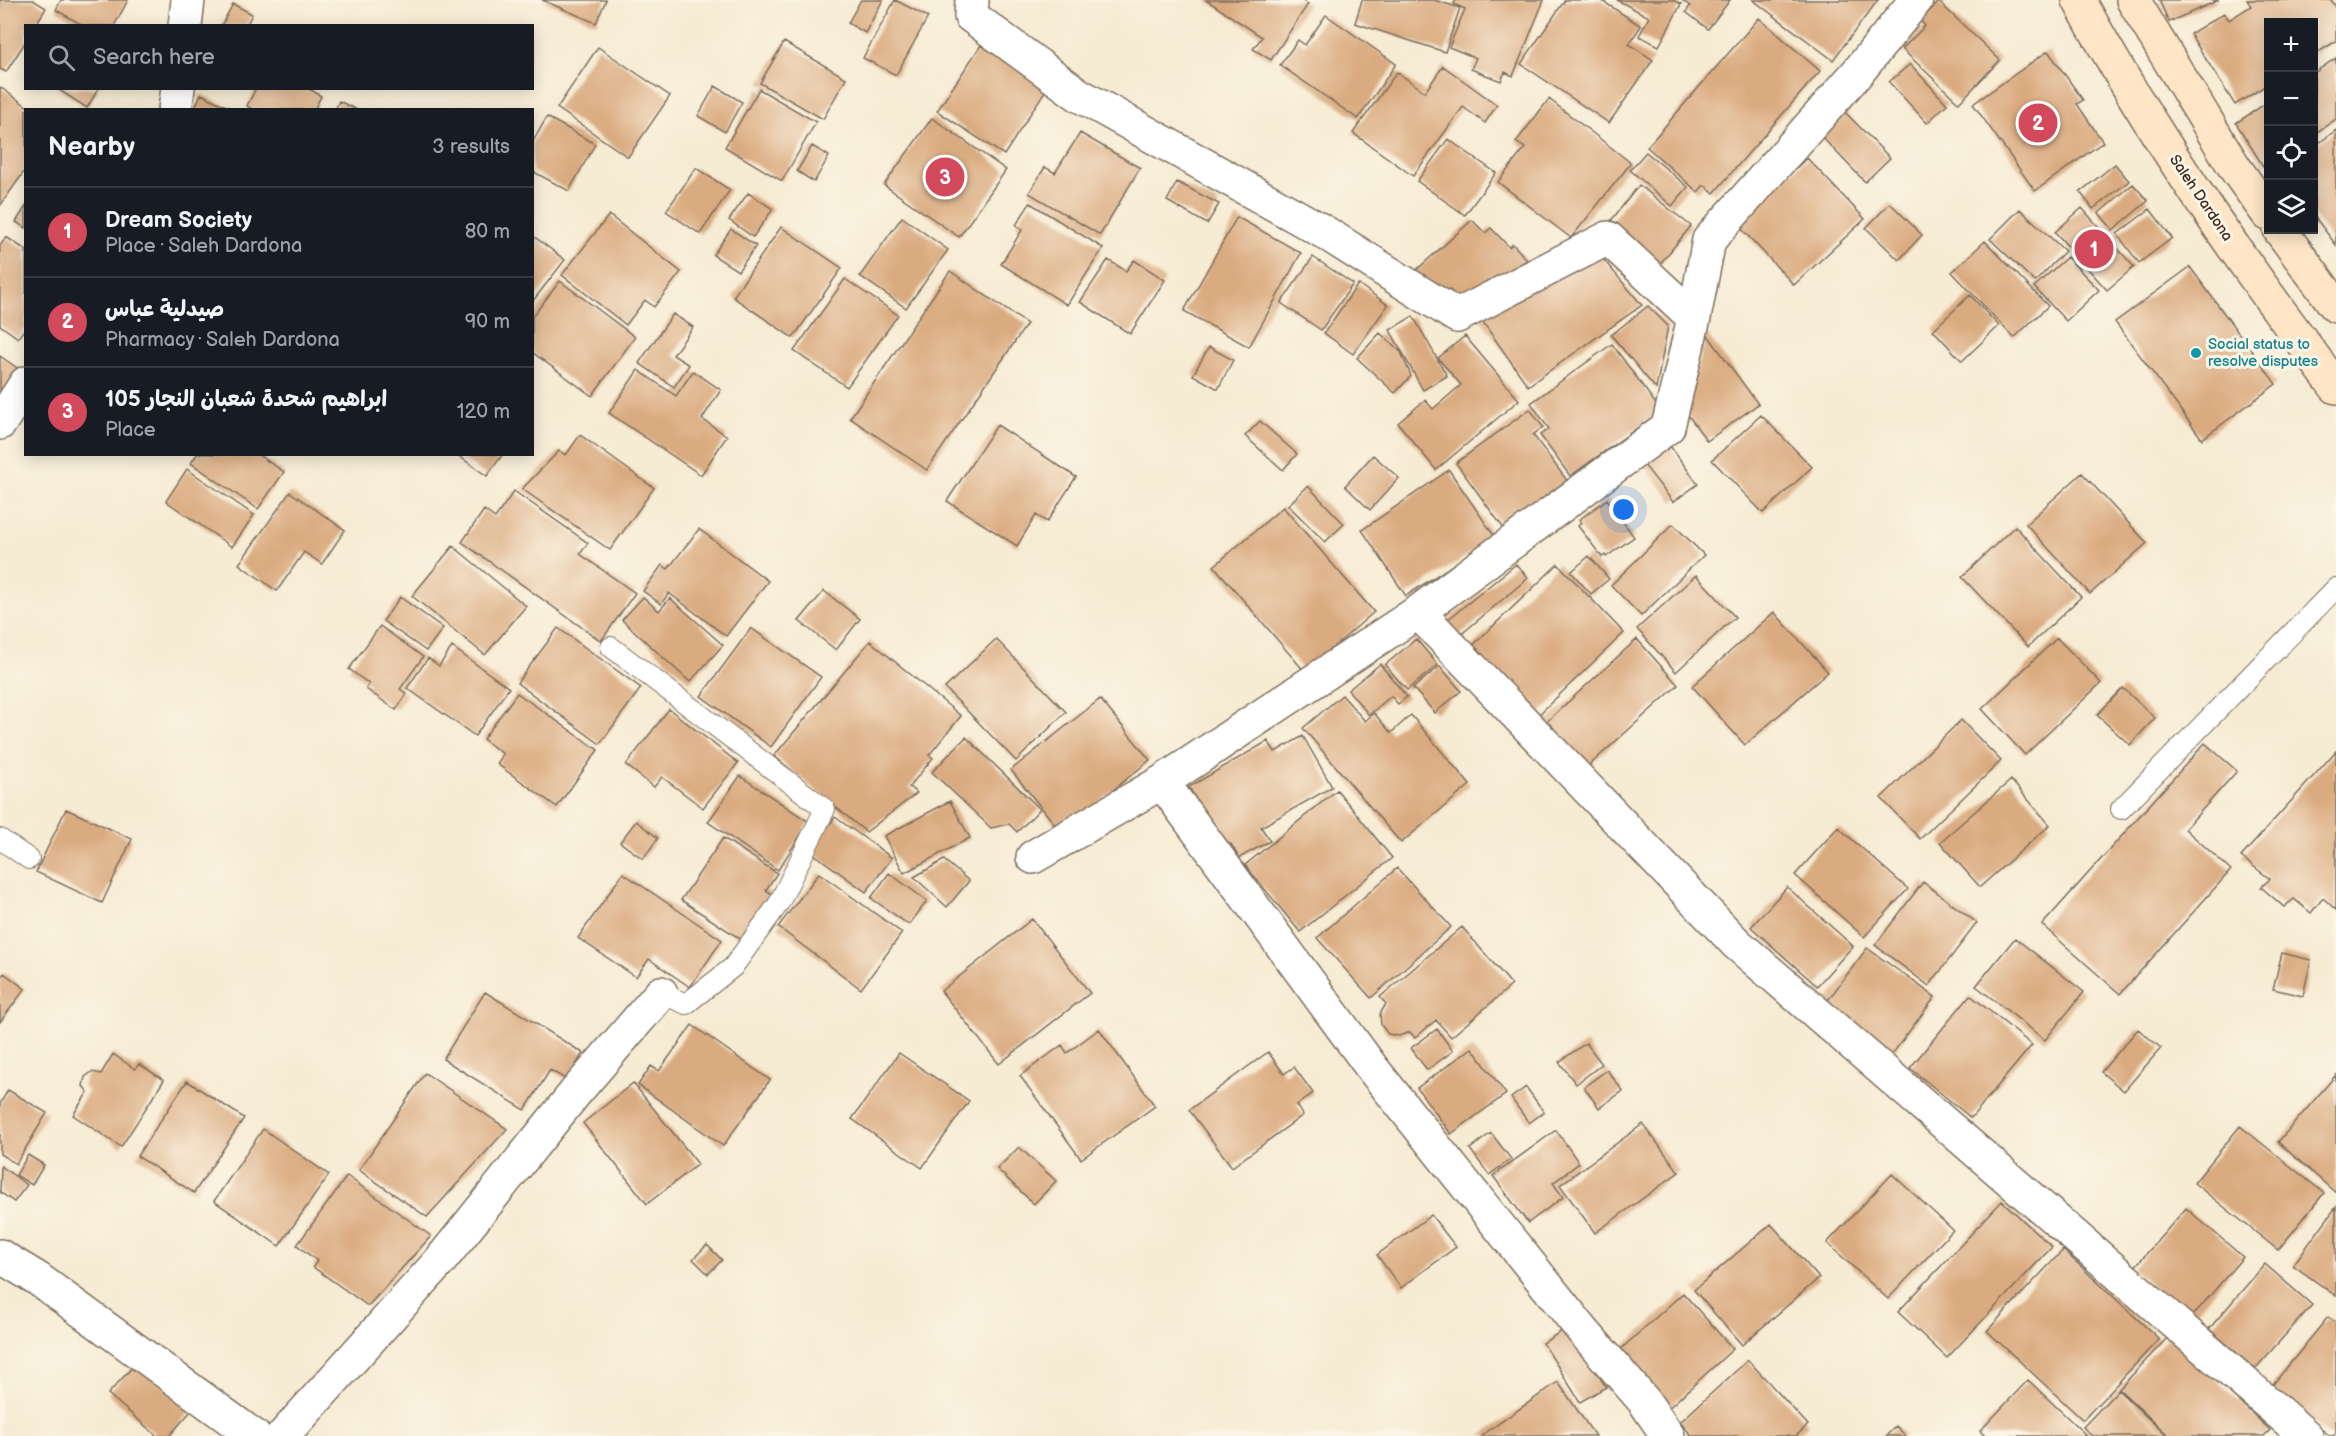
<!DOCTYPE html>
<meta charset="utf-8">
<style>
:root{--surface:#171b24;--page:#20242c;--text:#f1f3f6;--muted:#9ea1a6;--line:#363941;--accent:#d1495b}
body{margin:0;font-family:"Balsamiq Sans","Playpen Sans Arabic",sans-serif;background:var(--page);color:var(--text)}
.controls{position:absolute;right:18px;top:18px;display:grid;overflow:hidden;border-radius:0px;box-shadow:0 3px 15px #0003}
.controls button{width:54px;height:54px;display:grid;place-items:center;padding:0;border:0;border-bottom:2px solid var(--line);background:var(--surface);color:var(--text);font:30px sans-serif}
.you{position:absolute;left:1624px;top:510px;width:21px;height:21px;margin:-15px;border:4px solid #fff;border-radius:50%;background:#1a73e8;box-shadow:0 0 0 9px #1a73e833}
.badge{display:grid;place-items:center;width:39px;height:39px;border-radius:50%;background:var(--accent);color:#fff;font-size:20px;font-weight:700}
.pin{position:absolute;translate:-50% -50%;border:3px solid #fff;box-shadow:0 2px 6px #0006}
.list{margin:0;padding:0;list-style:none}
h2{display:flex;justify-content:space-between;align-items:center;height:78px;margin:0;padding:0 24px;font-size:26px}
h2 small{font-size:20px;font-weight:400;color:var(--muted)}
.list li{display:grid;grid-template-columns:39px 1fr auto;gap:18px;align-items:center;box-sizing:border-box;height:90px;padding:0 24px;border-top:2px solid var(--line)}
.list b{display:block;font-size:22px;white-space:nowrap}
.list p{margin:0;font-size:20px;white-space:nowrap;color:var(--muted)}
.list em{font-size:20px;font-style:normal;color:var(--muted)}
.icon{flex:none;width:33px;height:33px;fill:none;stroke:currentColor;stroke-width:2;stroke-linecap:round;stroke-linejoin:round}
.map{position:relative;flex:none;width:2336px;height:1436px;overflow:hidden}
.search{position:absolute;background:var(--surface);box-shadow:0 3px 15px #0003;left:24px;top:24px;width:510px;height:66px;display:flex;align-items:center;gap:15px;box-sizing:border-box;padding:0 21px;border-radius:0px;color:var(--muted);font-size:22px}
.panel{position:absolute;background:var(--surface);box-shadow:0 3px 15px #0003;left:24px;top:108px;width:510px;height:348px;border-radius:0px}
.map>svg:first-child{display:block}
.building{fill:#daab80}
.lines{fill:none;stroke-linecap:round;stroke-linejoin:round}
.lane-casing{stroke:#7c6e5d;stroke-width:22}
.street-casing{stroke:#7c6e5d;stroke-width:36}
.secondary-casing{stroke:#7c6e5d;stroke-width:36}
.lane{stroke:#fff;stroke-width:20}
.street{stroke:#fff;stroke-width:33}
.secondary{stroke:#fde5c5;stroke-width:33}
.culture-dot{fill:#0f9aa8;stroke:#fcf5e5;stroke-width:2}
.labels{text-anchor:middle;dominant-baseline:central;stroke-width:6;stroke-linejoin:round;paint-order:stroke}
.street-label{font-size:15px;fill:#3b2a1e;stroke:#fcf5e5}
.culture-label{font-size:15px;fill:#0d838f;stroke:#fcf5e5;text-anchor:start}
</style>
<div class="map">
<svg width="2336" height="1436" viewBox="0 0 2336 1436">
<rect width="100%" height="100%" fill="#fcf5e5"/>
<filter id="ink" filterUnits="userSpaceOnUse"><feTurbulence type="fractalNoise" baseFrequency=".0167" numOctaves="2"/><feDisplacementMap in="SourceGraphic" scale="12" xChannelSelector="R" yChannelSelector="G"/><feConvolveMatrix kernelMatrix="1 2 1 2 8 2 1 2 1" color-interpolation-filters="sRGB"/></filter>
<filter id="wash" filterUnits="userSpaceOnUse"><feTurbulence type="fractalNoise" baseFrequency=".008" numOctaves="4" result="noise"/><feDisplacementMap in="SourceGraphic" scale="24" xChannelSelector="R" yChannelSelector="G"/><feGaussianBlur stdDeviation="1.35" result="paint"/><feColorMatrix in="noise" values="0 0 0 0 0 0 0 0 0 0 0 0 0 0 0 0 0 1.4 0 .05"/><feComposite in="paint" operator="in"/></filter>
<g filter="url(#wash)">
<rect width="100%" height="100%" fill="#f6ebd3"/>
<g id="blocks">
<path class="building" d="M 0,0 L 33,0 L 46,8 L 35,26 L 26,26 L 26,41 L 6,72 L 0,69 Z
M 61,0 L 128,0 L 114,26 L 84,26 L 56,10 Z
M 542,0 L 606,0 L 596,23 Z
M 861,0 L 883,0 L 865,33 L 848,23 Z
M 895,0 L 928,17 L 896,75 L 863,58 Z
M 1206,0 L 1302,0 L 1308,4 L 1271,60 L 1253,49 L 1262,37 Z
M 1362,0 L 1434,0 L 1460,8 L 1445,52 L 1355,23 Z
M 1456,0 L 1544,0 L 1513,76 L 1505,72 L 1501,81 L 1471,69 L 1476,58 L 1449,47 L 1465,9 L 1454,4 Z
M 1565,0 L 1601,0 L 1641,26 L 1629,44 L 1653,60 L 1609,123 L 1521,64 Z
M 1617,0 L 1673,0 L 1681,4 L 1659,46 L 1639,36 L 1649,17 Z
M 1682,0 L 1730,0 L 1708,29 L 1686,12 L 1690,6 Z
M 1753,0 L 1878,0 L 1833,60 Z
M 2159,0 L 2219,0 L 2169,22 Z
M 2247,0 L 2331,0 L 2336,7 L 2336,41 L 2314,55 L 2314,22 L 2268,22 L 2268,84 L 2235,105 L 2190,34 L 2224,13 L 2229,20 L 2251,6 Z
M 1939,2 L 2000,60 L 1959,103 L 1902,49 L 1925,26 L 1920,20 Z
M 233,4 L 252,14 L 246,26 L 221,26 Z
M 1326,15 L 1396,64 L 1358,119 L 1280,65 L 1298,40 L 1305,45 Z
M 1759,18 L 1820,71 L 1714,193 L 1704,185 L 1698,192 L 1647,147 Z
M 784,42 L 846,78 L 823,119 L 760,83 Z
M 981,45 L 1047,88 L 1004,155 L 937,111 Z
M 598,47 L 670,96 L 628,157 L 557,108 Z
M 2048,51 L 2083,100 L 2077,104 L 2103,142 L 2035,191 L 1973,104 Z
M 2336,58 L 2336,119 L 2314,134 L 2314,73 Z
M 1910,64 L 1947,104 L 1927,123 L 1889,82 Z
M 1443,66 L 1497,105 L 1485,123 L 1463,107 L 1413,176 L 1353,133 L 1397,72 L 1425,92 Z
M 715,86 L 742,102 L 725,132 L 698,116 Z
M 0,87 L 32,110 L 26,110 L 26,169 L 0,206 Z
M 56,88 L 99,88 L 87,108 Z
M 256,88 L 308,88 L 321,96 L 314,110 L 254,110 L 247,106 Z
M 759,89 L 816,122 L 782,181 L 725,147 Z
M 201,94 L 234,110 L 194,110 Z
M 1549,99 L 1631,163 L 1571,238 L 1498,182 L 1525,148 L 1516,142 Z
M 339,101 L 357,110 L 335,110 Z
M 2268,102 L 2268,163 L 2263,166 L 2236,123 Z
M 1842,109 L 1890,158 L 1865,182 L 1818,133 Z
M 547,117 L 595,144 L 569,191 L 532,171 L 532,143 Z
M 932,118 L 1006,170 L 959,237 L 884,185 Z
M 2336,130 L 2336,245 L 2314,216 L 2314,147 Z
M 1080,133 L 1140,168 L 1100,235 L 1029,193 L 1045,167 L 1055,173 Z
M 1448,139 L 1496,173 L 1465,215 L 1417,181 Z
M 812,146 L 829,156 L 814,182 L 797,171 Z
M 1646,152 L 1688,187 L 1672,206 L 1630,170 Z
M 1807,158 L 1865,219 L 1794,285 L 1736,223 Z
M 2115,164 L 2129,181 L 2093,209 L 2080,192 Z
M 696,168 L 730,190 L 700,234 L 666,211 Z
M 1177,182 L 1219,204 L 1207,224 L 1167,201 Z
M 2133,184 L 2148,201 L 2113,230 L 2099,213 Z
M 1639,185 L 1691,226 L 1655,270 L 1610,222 Z
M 748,193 L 773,209 L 753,237 L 729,220 Z
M 1030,203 L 1103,248 L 1067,305 L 1001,264 L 1022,230 L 1016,225 Z
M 1890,203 L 1922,235 L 1899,260 L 1866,228 Z
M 26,206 L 26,228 L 16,222 Z
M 2082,208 L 2134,267 L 2107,290 L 2055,232 Z
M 2020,209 L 2065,251 L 2035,282 L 1990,239 Z
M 2150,209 L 2172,238 L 2139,263 L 2117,234 Z
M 609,215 L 681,272 L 654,307 L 645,300 L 626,325 L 562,275 Z
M 902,217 L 948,250 L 906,308 L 860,276 Z
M 1237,217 L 1301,253 L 1249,347 L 1184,311 Z
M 1472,220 L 1485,233 L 1491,228 L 1509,247 L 1513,244 L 1527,260 L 1461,303 L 1449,289 L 1437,301 L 1412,274 Z
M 781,227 L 842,268 L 793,338 L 733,297 Z
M 731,229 L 756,246 L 738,271 L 713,255 Z
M 532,235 L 565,260 L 532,302 Z
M 6,237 L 26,250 L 26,327 L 18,338 L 0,325 L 0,246 Z
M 1985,241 L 2048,306 L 2014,338 L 1952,272 Z
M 1597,252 L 1642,305 L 1528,386 L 1480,318 Z
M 1313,257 L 1353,284 L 1321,330 L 1281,303 Z
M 2067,257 L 2099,290 L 2066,321 L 2034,287 Z
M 1108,260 L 1126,271 L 1134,260 L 1165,280 L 1130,334 L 1080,302 Z
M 2190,267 L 2276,384 L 2202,439 L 2115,322 Z
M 950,271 L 1027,324 L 927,470 L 850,418 Z
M 845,279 L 898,315 L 847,387 L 794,351 Z
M 560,281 L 635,337 L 592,396 L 532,352 L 532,317 Z
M 1358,284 L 1388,305 L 1353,354 L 1324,333 Z
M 1970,295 L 1999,326 L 1962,361 L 1933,330 Z
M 1648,306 L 1668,326 L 1656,389 L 1611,335 Z
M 673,314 L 693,327 L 673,355 L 689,365 L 674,387 L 639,363 Z
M 1413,316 L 1447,376 L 1423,390 L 1390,330 Z
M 1380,333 L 1401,352 L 1411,376 L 1395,393 L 1357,358 Z
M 1707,334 L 1758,404 L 1707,441 L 1685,411 Z
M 1465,336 L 1519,400 L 1436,470 L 1398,423 L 1425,400 L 1433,409 L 1461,385 L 1438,358 Z
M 1612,344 L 1661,411 L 1570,476 L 1540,435 L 1549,429 L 1531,403 Z
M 1209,347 L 1233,360 L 1218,389 L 1193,375 Z
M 0,356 L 20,370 L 0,400 Z
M 638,370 L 676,396 L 693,371 L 721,390 L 702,419 L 727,436 L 701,475 L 609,413 Z
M 1530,409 L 1543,427 L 1533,435 L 1571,486 L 1507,533 L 1456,463 Z
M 1761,415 L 1812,467 L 1763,513 L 1712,460 Z
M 1260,421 L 1297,454 L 1283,470 L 1245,436 Z
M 997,425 L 1076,477 L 1047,522 L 1036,515 L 1017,546 L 947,501 Z
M 580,435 L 654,488 L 610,550 L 522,489 L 559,451 L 566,455 Z
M 1670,446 L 1698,484 L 1673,502 L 1644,465 Z
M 197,454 L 257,454 L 284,472 L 258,509 L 191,463 Z
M 456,454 L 503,454 L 487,476 Z
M 1373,455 L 1399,478 L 1370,510 L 1345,486 Z
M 187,469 L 254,515 L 232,547 L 166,501 Z
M 1449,470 L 1495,537 L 1406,596 L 1362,530 Z
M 2082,473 L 2147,543 L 2090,594 L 2026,524 Z
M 1308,486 L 1344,524 L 1325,542 L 1288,505 Z
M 514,491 L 588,543 L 580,554 L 635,593 L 601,641 L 462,542 L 484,510 L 495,518 Z
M 290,492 L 345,530 L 322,564 L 304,552 L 277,591 L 239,564 Z
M 1607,499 L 1634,537 L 1606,557 L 1605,555 L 1602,557 L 1578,526 L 1581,523 L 1579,520 Z
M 1283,507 L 1374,612 L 1305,672 L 1214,566 Z
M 1673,524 L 1704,555 L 1641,616 L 1611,585 Z
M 2015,526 L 2081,597 L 2028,647 L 1962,577 Z
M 699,529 L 768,581 L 726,636 L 669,593 L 661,604 L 643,591 L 662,565 L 668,569 Z
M 453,546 L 526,606 L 485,655 L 412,596 Z
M 1589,556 L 1609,579 L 1591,594 L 1571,572 Z
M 1516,564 L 1528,578 L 1458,637 L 1445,622 Z
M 1558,564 L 1624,633 L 1534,719 L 1468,650 Z
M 1696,575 L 1735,617 L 1676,672 L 1637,629 Z
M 824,591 L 860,619 L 836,650 L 799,621 Z
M 400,597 L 443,628 L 426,651 L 383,621 Z
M 643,597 L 659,611 L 670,598 L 723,645 L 690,682 L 622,620 Z
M 1774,612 L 1828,672 L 1745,745 L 1692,686 Z
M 380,626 L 423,657 L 400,689 L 407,694 L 396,710 L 366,689 L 369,684 L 349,669 Z
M 558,628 L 641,688 L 600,744 L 517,683 Z
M 751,628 L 821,677 L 771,747 L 701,696 Z
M 2057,638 L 2101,683 L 2025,755 L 1982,709 Z
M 996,639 L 1066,712 L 1016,761 L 945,688 Z
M 1416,639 L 1438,665 L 1407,690 L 1385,665 Z
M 1637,639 L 1678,685 L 1584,770 L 1543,725 Z
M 870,641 L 961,716 L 929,755 L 933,758 L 909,787 L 917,793 L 866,832 L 774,756 Z
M 452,647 L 509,688 L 475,736 L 407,688 L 428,658 L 439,666 Z
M 1380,664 L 1407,697 L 1398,704 L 1391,696 L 1369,715 L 1348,690 Z
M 1440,666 L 1461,691 L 1435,713 L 1413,688 Z
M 2123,688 L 2155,718 L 2130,745 L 2097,715 Z
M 517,693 L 598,750 L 557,807 L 497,764 L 503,754 L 483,739 Z
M 1342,695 L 1365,721 L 1374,713 L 1391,733 L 1411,715 L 1470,785 L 1401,843 L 1303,728 Z
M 1100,699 L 1150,760 L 1061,832 L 1011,770 Z
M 669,709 L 738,763 L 703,808 L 662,777 L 654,787 L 626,765 Z
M 1961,720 L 2001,761 L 1920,839 L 1881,798 Z
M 1303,736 L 1332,787 L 1261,827 L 1270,841 L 1239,858 L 1231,844 L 1224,848 L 1189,787 L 1268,741 L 1275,752 Z
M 966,737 L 1040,809 L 1017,832 L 1009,824 L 991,828 L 932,772 Z
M 2205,743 L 2237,771 L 2185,829 L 2231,870 L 2120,994 L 2042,925 Z
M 2336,751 L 2336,910 L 2323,898 L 2311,913 L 2294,899 L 2284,907 L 2261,887 L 2270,879 L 2241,857 Z
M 740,776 L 809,822 L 778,870 L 708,822 Z
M 2011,780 L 2050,825 L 1980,887 L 1940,842 Z
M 1337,790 L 1392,858 L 1300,932 L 1245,865 Z
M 950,801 L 970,838 L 904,873 L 884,836 Z
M 66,809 L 132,839 L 102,903 L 36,872 Z
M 835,817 L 892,858 L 866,892 L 810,851 Z
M 636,821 L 658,838 L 643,859 L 620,842 Z
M 1838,827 L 1908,889 L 1864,937 L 1795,875 Z
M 723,838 L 777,873 L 766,890 L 775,896 L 745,942 L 681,900 Z
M 944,860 L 969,881 L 947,907 L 914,877 Z
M 1397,868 L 1451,927 L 1371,998 L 1317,938 Z
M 623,873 L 722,940 L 690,987 L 649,959 L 636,977 L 578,938 Z
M 819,873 L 902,933 L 861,989 L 778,927 Z
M 889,873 L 927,901 L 909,925 L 871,898 Z
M 1923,882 L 1977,923 L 1929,986 L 1875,945 Z
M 1787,887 L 1853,946 L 1817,986 L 1751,927 Z
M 1032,919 L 1090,993 L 999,1064 L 941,991 Z
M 1462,927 L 1512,985 L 1451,1037 L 1436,1020 L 1415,1038 L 1410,1032 L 1399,1036 L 1388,1034 L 1381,1025 L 1380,1014 L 1386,1004 L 1380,997 Z
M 2015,938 L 2084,992 L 2045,1040 L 1976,986 Z
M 1867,948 L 1935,997 L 1890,1057 L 1822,1008 Z
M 2282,953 L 2311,960 L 2303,996 L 2273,989 Z
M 4,973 L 25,989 L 0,1022 L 0,980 Z
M 485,992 L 583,1053 L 567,1080 L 550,1070 L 525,1110 L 443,1059 Z
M 1970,995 L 2032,1045 L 1971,1118 L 1910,1068 Z
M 692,1025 L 770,1080 L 723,1146 L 638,1085 L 651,1066 L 659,1071 Z
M 1099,1029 L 1155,1106 L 1081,1159 L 1020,1076 L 1062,1045 L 1067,1053 Z
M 1437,1029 L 1453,1051 L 1427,1070 L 1411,1048 Z
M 2138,1029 L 2161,1048 L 2124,1091 L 2101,1072 Z
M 1586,1043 L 1602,1064 L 1576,1084 L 1559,1062 Z
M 1472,1048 L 1506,1094 L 1451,1134 L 1417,1088 Z
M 1268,1052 L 1284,1074 L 1294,1067 L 1313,1093 L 1297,1105 L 1303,1115 L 1232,1167 L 1189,1110 Z
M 899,1053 L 969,1101 L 922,1168 L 852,1119 Z
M 113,1054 L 135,1069 L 139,1064 L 164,1080 L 121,1147 L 73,1115 L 88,1092 L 83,1086 L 85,1077 L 92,1072 L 101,1074 Z
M 1607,1070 L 1623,1091 L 1599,1108 L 1584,1087 Z
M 425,1073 L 507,1129 L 427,1217 L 359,1170 Z
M 2336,1075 L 2336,1193 L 2278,1142 Z
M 187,1081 L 244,1118 L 194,1193 L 137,1156 Z
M 633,1083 L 698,1164 L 647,1204 L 583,1123 Z
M 1526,1087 L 1544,1112 L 1529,1123 L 1511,1098 Z
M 8,1090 L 47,1113 L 16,1164 L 0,1154 L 0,1104 Z
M 1643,1124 L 1679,1172 L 1595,1233 L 1560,1185 Z
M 2240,1126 L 2324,1193 L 2278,1250 L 2194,1183 Z
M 263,1129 L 329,1175 L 279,1246 L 214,1201 Z
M 1556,1130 L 1579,1163 L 1553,1183 L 1563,1197 L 1528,1223 L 1493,1176 Z
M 1491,1133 L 1511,1159 L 1489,1175 L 1470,1149 Z
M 1019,1147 L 1056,1181 L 1034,1204 L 997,1169 Z
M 28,1155 L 44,1165 L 32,1185 L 16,1175 Z
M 1,1166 L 27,1185 L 14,1202 L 0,1192 Z
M 1892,1174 L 1953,1230 L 1888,1299 L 1827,1243 Z
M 347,1176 L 431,1236 L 368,1306 L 313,1267 L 317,1261 L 297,1245 Z
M 2002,1201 L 2052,1247 L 1947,1358 L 1898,1312 Z
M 2336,1207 L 2336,1296 L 2293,1265 Z
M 2186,1208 L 2243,1257 L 2191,1318 L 2133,1269 Z
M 1431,1215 L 1456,1247 L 1401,1288 L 1377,1255 Z
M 1771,1224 L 1819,1278 L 1742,1345 L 1694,1290 Z
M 707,1245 L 722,1260 L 708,1274 L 693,1259 Z
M 2063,1250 L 2159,1339 L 2083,1420 L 1987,1331 Z
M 2265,1264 L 2312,1305 L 2255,1369 L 2209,1329 Z
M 1683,1293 L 1733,1349 L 1662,1414 L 1611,1358 Z
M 2328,1317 L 2336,1323 L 2336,1433 L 2333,1436 L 2330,1436 L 2270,1388 Z
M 1568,1327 L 1606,1387 L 1580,1402 L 1543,1343 Z
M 2169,1336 L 2270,1430 L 2264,1436 L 2169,1436 L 2119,1389 Z
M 1748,1360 L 1808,1425 L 1796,1436 L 1692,1436 L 1680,1422 Z
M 136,1363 L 191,1411 L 169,1436 L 157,1436 L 108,1394 Z
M 2028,1380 L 2087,1436 L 1985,1436 L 1980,1431 Z
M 1558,1382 L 1595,1436 L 1481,1436 Z
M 2118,1390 L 2167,1436 L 2092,1436 L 2083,1427 Z
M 1896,1426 L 1906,1436 L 1886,1436 Z"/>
</g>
</g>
<g filter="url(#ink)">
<use href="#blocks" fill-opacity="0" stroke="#7c6e5d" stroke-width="1.5"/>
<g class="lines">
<defs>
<path id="lane" d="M 611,647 L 825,809 L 779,903 L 733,967 L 686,1004 L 661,993
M 2121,809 L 2336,588
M 0,839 L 29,859"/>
<path id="street" d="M 972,0 L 971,16 L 1079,95 L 1324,232 L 1457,316 L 1608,238 L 1694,318
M 185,26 L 188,0
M 175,110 L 178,88
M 0,423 L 26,383
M 1418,612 L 1737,944 L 2306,1436
M 1033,857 L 1162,782
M 0,1256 L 38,1279 L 254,1436
M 283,1436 L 440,1261 L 575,1093 L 661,993
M 1668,1436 L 1644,1401 L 1583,1331 L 1372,1068 L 1162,782 L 1418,612 L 1668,427 L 1694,318 L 1709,240 L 1858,72 L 1916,0"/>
<path id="secondary" d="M 2079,0 C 2152,136 2243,264 2336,387
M 2133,0 L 2235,168 L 2268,214
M 2280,230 L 2336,306"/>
</defs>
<use href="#lane" class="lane-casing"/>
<use href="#street" class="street-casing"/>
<use href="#secondary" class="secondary-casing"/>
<use href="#lane" class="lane"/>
<use href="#street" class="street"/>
<use href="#secondary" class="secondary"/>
</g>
</g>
<circle class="culture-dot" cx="2196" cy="353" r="6"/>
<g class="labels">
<g class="street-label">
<text transform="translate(2201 198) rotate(56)">Saleh Dardona</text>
</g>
<g class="culture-label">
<text x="2208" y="344">Social status to<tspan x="2208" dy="17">resolve disputes</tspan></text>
</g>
</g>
</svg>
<div class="controls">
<button>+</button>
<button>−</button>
<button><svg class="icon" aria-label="locate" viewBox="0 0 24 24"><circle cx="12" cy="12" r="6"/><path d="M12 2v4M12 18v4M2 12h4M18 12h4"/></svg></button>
<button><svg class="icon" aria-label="layers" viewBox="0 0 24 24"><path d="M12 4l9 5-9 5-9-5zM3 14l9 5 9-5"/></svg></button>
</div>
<div class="you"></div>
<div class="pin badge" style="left:2094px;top:249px">1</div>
<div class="pin badge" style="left:2038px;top:123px">2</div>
<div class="pin badge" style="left:945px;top:177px">3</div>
<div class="search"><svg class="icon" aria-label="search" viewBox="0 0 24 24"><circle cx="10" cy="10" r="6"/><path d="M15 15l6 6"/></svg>Search here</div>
<section class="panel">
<h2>Nearby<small>3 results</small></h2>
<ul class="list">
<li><span class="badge">1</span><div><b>Dream Society</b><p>Place · Saleh Dardona</p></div><em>80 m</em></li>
<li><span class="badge">2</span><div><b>صيدلية عباس</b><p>Pharmacy · Saleh Dardona</p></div><em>90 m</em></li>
<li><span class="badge">3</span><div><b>ابراهيم شحدة شعبان النجار 105</b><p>Place</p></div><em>120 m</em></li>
</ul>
</section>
</div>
